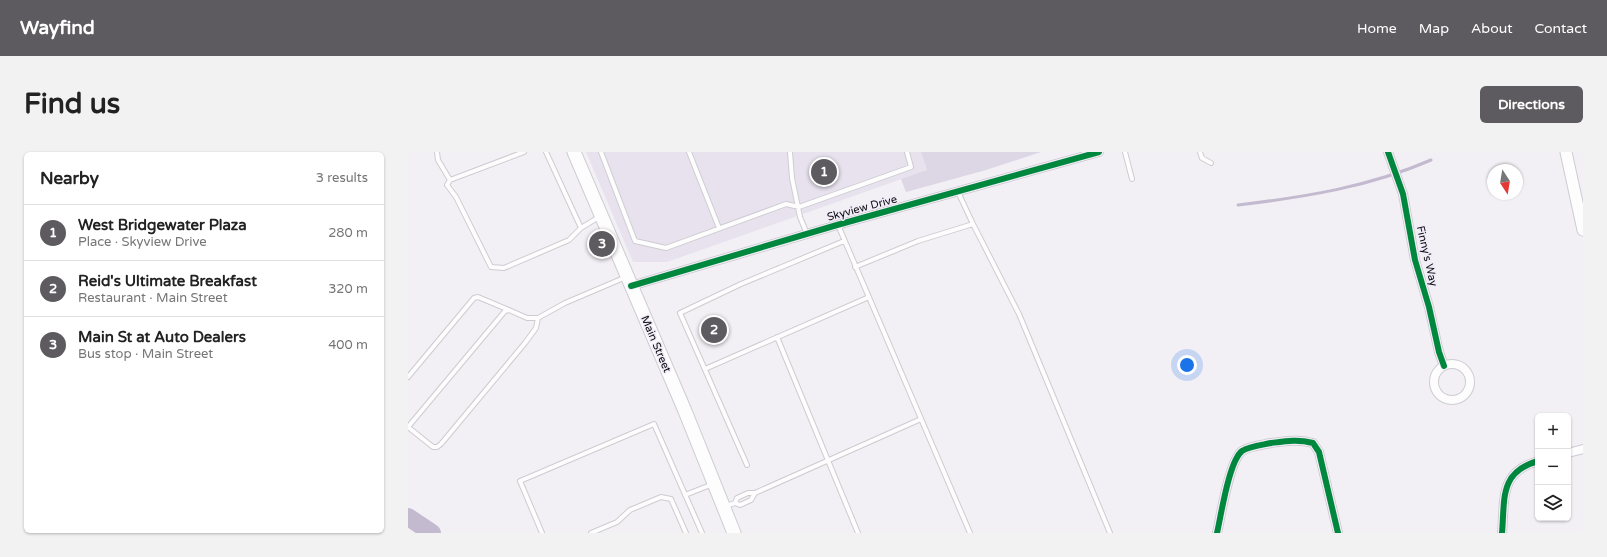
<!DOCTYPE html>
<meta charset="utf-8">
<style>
:root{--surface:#fff;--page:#f2f2f2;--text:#222;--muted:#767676;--line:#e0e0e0;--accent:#5d5b60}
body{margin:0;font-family:"Varela Round",sans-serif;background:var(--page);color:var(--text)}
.controls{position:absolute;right:12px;bottom:12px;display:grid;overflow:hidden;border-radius:6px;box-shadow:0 1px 3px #0004}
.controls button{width:36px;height:36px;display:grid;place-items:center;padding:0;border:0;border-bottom:1px solid var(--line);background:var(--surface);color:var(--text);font:20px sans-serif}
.compass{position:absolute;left:1079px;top:12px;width:36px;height:36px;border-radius:50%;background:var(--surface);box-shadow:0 1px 3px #0004;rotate:168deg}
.you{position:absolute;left:779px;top:213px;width:14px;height:14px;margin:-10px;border:3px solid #fff;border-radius:50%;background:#1a73e8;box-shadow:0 0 0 6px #1a73e833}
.badge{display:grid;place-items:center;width:26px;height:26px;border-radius:50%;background:var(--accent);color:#fff;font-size:13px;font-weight:700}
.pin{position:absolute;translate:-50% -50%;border:2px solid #fff;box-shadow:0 1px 4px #0006}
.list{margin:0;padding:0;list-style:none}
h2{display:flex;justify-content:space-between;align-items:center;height:52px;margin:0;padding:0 16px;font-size:17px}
h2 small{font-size:13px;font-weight:400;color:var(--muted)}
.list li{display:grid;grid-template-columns:26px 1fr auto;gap:12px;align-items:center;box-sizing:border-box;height:56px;padding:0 16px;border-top:1px solid var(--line)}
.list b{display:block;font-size:15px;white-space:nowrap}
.list p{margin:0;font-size:13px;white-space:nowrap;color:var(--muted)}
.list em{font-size:13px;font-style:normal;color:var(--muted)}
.icon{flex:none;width:22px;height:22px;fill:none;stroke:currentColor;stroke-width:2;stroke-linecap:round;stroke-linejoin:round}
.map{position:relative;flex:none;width:1175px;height:381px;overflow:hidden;border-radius:6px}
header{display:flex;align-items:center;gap:24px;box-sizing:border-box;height:56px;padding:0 20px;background:var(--accent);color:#fff}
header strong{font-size:19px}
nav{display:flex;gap:22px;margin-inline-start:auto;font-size:14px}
.intro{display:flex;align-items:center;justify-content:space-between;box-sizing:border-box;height:96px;padding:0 24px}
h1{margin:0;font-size:28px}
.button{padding:10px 18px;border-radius:6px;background:var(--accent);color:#fff;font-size:14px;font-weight:700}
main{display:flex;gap:24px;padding:0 24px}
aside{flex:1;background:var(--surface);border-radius:6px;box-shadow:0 1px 3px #0004}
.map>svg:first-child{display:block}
.built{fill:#e8e2ee}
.green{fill:#ddd6e4}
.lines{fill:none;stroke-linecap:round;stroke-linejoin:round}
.stream{stroke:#c4bad0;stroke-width:3}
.river{stroke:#c4bad0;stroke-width:18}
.service-casing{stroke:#ceccd1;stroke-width:6}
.minor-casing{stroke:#ceccd1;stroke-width:10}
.secondary-casing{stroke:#ceccd1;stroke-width:13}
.primary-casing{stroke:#ceccd1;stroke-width:15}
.service{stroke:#fdfdfe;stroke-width:4}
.minor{stroke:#fdfdfe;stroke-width:8}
.secondary{stroke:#fdfdfe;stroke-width:11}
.primary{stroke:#fdfdfe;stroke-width:13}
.cycleway-casing{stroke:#f1ecf8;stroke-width:8}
.cycleway{stroke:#00873e;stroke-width:6}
.labels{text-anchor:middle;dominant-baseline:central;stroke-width:3;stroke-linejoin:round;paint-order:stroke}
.street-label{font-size:11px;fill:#0d0c10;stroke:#f1ecf8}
</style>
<header>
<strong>Wayfind</strong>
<nav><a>Home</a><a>Map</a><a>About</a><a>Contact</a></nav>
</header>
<div class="intro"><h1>Find us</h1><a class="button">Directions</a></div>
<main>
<aside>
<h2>Nearby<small>3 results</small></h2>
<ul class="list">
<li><span class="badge">1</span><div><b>West Bridgewater Plaza</b><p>Place · Skyview Drive</p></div><em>280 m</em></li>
<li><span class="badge">2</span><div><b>Reid's Ultimate Breakfast</b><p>Restaurant · Main Street</p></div><em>320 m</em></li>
<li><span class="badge">3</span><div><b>Main St at Auto Dealers</b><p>Bus stop · Main Street</p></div><em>400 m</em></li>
</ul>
</aside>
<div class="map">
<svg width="1175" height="381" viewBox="0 0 1175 381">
<rect width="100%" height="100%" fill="#f2eff5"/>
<path class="built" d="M 178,0 L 513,0 L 519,18 L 259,110 L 225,110 Z"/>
<path class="green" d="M 513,0 L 633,0 L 578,18 L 498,40 L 493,27 L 519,18 Z"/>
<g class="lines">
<path class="stream" d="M 830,53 C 897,45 961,35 1023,8"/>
<path class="river" d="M 0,365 L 24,381"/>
<defs>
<path id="service" d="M 29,0 L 30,8 L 42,28
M 116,0 L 42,28 L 39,33 L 48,45 L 83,115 L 96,116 L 161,88 L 173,76 L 191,65
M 138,0 L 173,76
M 193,0 L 227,89 L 258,96 L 378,52 L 391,55 L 503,15 L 499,0
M 281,0 L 311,76
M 382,0 L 384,26 L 392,65 L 399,82
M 717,0 L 724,27
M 792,0 L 794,6 L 803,11
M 550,40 L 565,72 L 611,162 L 702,381
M 430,73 L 562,381
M 447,115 L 510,89 L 565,72
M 130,166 L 128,176 L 117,191 L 33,292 L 29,295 L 25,295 L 0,275 L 97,159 L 101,158 L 119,166 L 130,166 L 157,151 L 218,125
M 369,185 L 450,381
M 297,217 L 461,145
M 0,225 L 66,146 L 70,145 L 101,158
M 339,313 L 272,161 L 333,132 L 436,89
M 277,343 L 305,332
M 327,351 L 329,346 L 340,341 L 347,341 L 513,267
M 318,354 L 327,351 L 332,353 L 343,348 L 347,341
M 134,381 L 112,329 L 246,272 L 294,381
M 183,381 L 209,370 L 222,358 L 253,345 L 263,347 L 278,381"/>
<path id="minor" d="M 980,0 L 995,42 L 1007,108 L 1021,155 L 1031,200 L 1036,214
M 223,134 L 429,73 L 691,0
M1026 230a18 18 0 1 1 36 0a18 18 0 1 1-36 0Z
M 1160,301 L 1175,297
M 809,381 C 813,364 821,309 834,299 C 842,294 854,293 863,291 C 878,289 890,287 905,291 L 911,300 L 930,381
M 1094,381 C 1097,347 1091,320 1130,309"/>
<path id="secondary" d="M 1158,0 L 1175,78"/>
<path id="primary" d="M 166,0 L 277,259 L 326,381"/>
</defs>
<use href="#service" class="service-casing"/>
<use href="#minor" class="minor-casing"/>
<use href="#secondary" class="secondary-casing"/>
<use href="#primary" class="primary-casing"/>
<use href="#service" class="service"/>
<use href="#minor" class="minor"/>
<use href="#secondary" class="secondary"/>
<use href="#primary" class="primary"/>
<defs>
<path id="cycleway" d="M 980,0 L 995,42 L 1007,108 L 1021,155 L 1031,200 L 1036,214
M 223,134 L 429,73 L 691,0
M 809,381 C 813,364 821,309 834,299 C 842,294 854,293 863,291 C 878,289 890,287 905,291 L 911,300 L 930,381
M 1094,381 C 1097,347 1091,320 1130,309"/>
</defs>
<use href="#cycleway" class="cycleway-casing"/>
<use href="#cycleway" class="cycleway"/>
</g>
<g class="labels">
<g class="street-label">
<text transform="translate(454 56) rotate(-15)">Skyview Drive</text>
<text transform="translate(1019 104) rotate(77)">Finny's Way</text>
<text transform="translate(248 192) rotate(67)">Main Street</text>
</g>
</g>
</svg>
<div class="controls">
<button>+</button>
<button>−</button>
<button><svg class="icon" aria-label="layers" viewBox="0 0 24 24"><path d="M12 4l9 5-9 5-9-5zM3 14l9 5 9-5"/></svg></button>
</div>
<svg class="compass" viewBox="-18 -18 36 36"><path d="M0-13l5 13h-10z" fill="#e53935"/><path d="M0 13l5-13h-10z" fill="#767676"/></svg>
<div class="you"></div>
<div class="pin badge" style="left:416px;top:20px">1</div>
<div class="pin badge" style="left:306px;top:178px">2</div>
<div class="pin badge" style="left:194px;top:92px">3</div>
</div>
</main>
